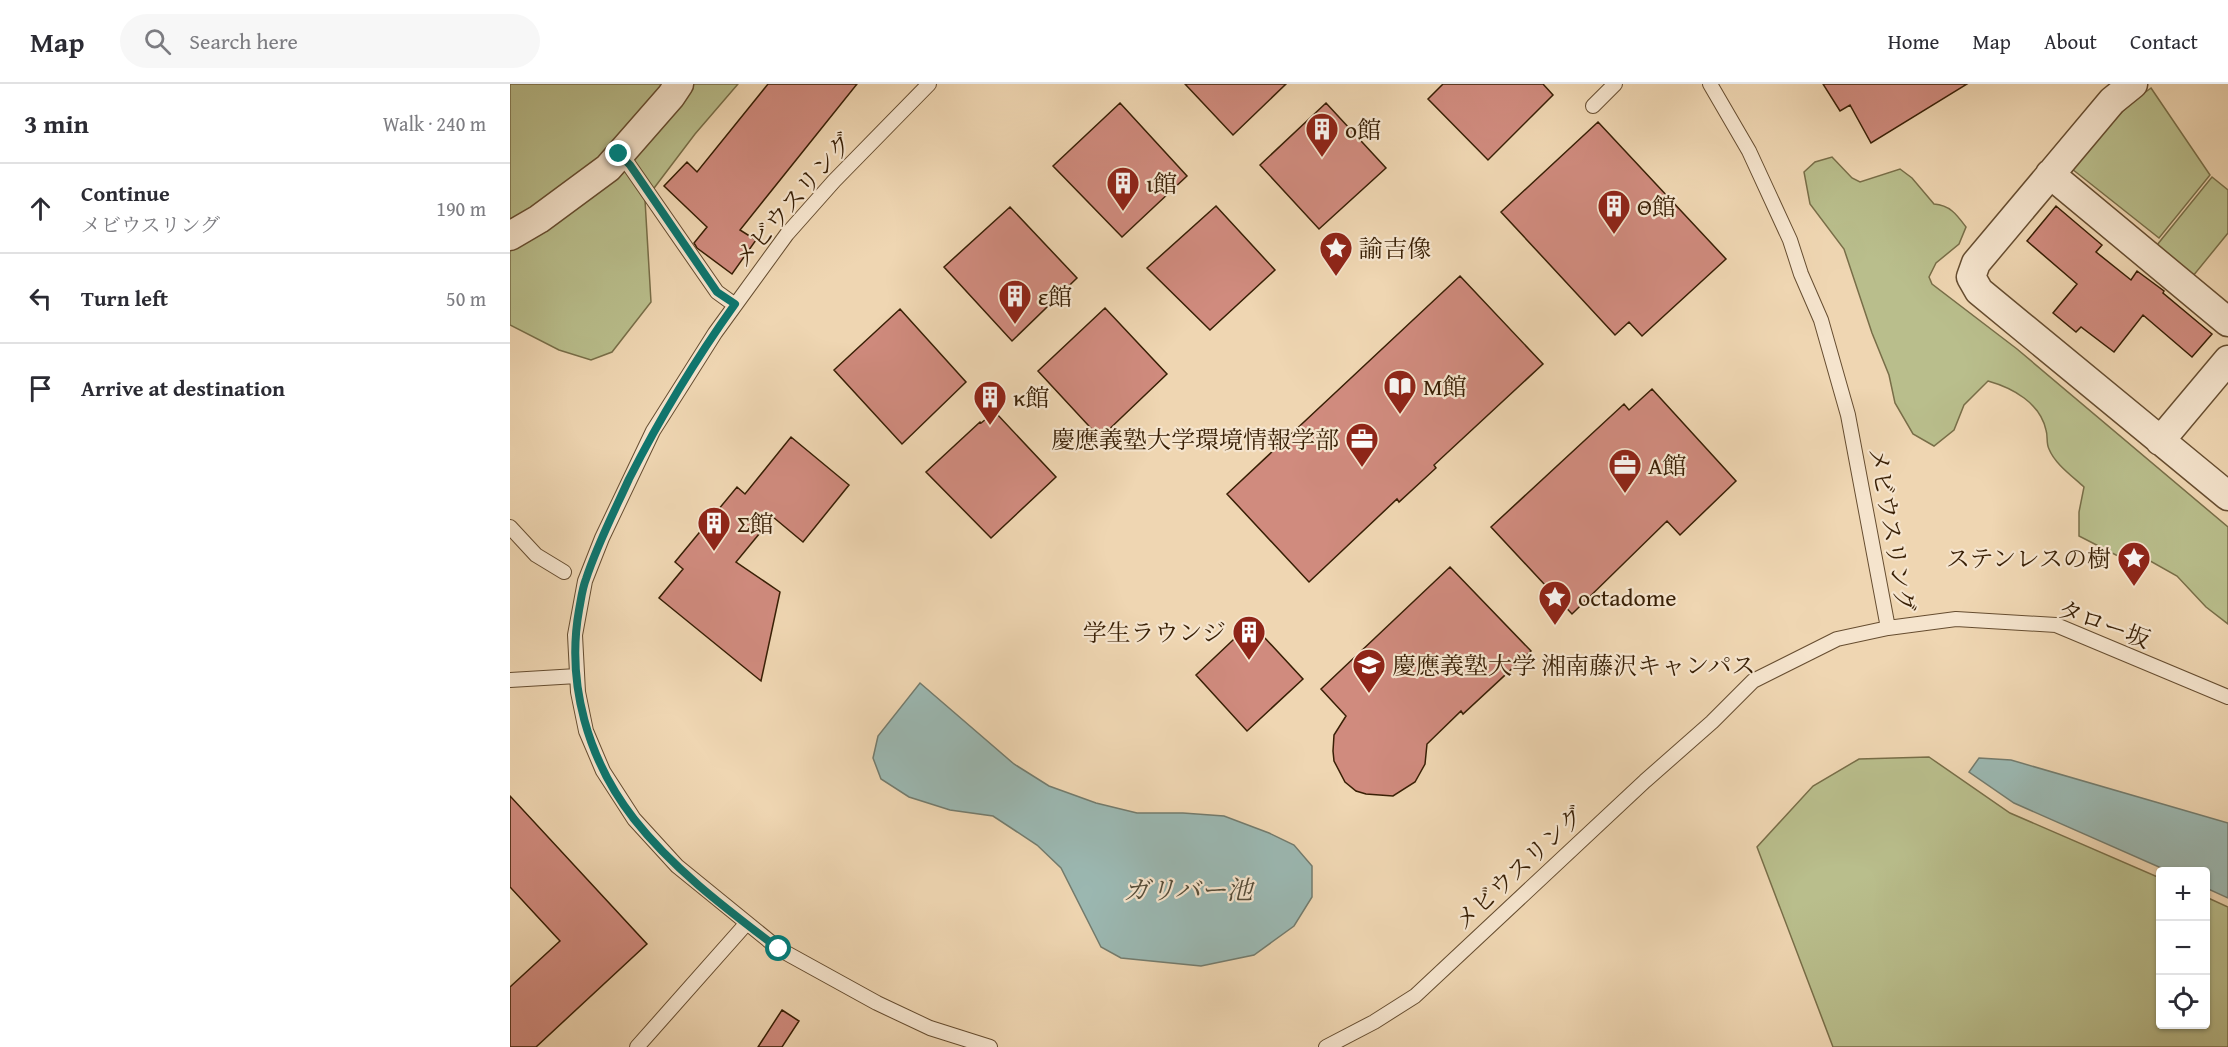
<!DOCTYPE html>
<meta charset="utf-8">
<style>
:root{--surface:#fff;--page:#f7f7f7;--text:#2b2b33;--muted:#7c7c81;--line:#e1e1e2}
body{margin:0;font-family:"Gentium Book Plus","Noto Serif JP",serif;background:var(--page);color:var(--text)}
.controls{position:absolute;right:18px;bottom:18px;display:grid;overflow:hidden;border-radius:6px;box-shadow:0 2px 4px #0004}
.controls button{width:54px;height:54px;display:grid;place-items:center;padding:0;border:0;border-bottom:2px solid var(--line);background:var(--surface);color:var(--text);font:30px sans-serif}
.stop{position:absolute;width:18px;height:18px;margin:-14px;border:4px solid #0f766e;border-radius:50%;background:#fff}
.stop.end{background:#0f766e;border-color:#fff;box-shadow:0 2px 6px #0008}
.list{margin:0;padding:0;list-style:none}
h2{display:flex;justify-content:space-between;align-items:center;height:78px;margin:0;padding:0 24px;font-size:26px}
h2 small{font-size:20px;font-weight:400;color:var(--muted)}
.list li{display:grid;grid-template-columns:39px 1fr auto;gap:18px;align-items:center;box-sizing:border-box;height:90px;padding:0 24px;border-top:2px solid var(--line)}
.list b{display:block;font-size:22px;white-space:nowrap}
.list p{margin:0;font-size:20px;white-space:nowrap;color:var(--muted)}
.list em{font-size:20px;font-style:normal;color:var(--muted)}
.icon{flex:none;width:33px;height:33px;fill:none;stroke:currentColor;stroke-width:2;stroke-linecap:round;stroke-linejoin:round}
.map{position:relative;flex:none;width:1718px;height:963px;overflow:hidden}
header{display:flex;align-items:center;gap:36px;box-sizing:border-box;height:84px;padding:0 30px;background:var(--surface);border-bottom:2px solid var(--line)}
header strong{font-size:28px}
nav{display:flex;gap:33px;margin-inline-start:auto;font-size:21px}
.search{width:420px;height:54px;background:var(--page);display:flex;align-items:center;gap:15px;box-sizing:border-box;padding:0 21px;border-radius:33px;color:var(--muted);font-size:22px}
main{display:flex}
aside{flex:1;background:var(--surface)}
.map>svg:first-child{display:block}
.green{fill:#b9be8c;stroke:#786e48;stroke-width:1.5}
.water{fill:#9bb8b2;stroke:#737b6d;stroke-width:1.5}
.building{fill:#d08b7e;stroke:#381f05;stroke-width:1.5}
.lines{fill:none;stroke-linecap:round;stroke-linejoin:round}
.lane-casing{stroke:#664d30;stroke-width:16}
.street-casing{stroke:#664d30;stroke-width:31}
.lane{stroke:#f5e4cd;stroke-width:14}
.street{stroke:#f5e4cd;stroke-width:28}
.route{stroke:#0f766e;stroke-width:8}
.labels{text-anchor:middle;dominant-baseline:central;stroke-width:4.5;stroke-linejoin:round;paint-order:stroke}
.poi-label{font-size:24px;fill:#381f05;stroke:#f5e4cd;text-anchor:start}
.street-label{font-size:24px;fill:#381f05;stroke:#f5e4cd}
.water-label{font-size:26px;font-style:italic;fill:#564d39;stroke:#f5e4cd}
</style>
<header>
<strong>Map</strong>
<div class="search"><svg class="icon" aria-label="search" viewBox="0 0 24 24"><circle cx="10" cy="10" r="6"/><path d="M15 15l6 6"/></svg>Search here</div>
<nav><a>Home</a><a>Map</a><a>About</a><a>Contact</a></nav>
</header>
<main>
<aside>
<h2>3 min<small>Walk · 240 m</small></h2>
<ul class="list">
<li><svg class="icon" aria-label="ahead" viewBox="0 0 24 24"><path d="M12 20V5M6 11l6-6 6 6"/></svg><div><b>Continue</b><p>メビウスリング</p></div><em>190 m</em></li>
<li><svg class="icon" aria-label="left" viewBox="0 0 24 24"><path d="M17 20v-9H6M10 6l-5 5 5 5"/></svg><div><b>Turn left</b></div><em>50 m</em></li>
<li><svg class="icon" aria-label="arrive" viewBox="0 0 24 24"><path d="M6 21V4h12l-3 4 3 4H6"/></svg><div><b>Arrive at destination</b></div></li>
</ul>
</aside>
<div class="map">
<svg width="1718" height="963" viewBox="0 0 1718 963">
<rect width="100%" height="100%" fill="#efd6b2"/>
<filter id="stains"><feTurbulence type="fractalNoise" baseFrequency=".00333" numOctaves="4"/><feColorMatrix values="0 0 0 0 .2 0 0 0 0 .09 0 0 0 0 .02 0 0 0 .5 -.17"/></filter>
<radialGradient id="worn" r=".72"><stop offset=".6" stop-color="#630" stop-opacity="0"/><stop offset="1" stop-color="#630" stop-opacity=".3"/></radialGradient>
<path class="green" d="M 0,0 L 228,0 L 185,50 L 135,116 L 141,218 L 102,268 L 81,276 L 49,266 L 0,241 Z
M 1641,4 L 1700,91 L 1649,154 L 1562,85 C 1587,55 1609,26 1641,4 Z
M 1322,73 L 1342,94 L 1350,98 L 1390,85 L 1402,94 L 1424,120 C 1440,121 1447,131 1456,143 L 1449,160 L 1426,179 L 1419,193 L 1422,200 L 1507,265 L 1718,443 L 1718,540 L 1696,523 L 1667,492 L 1635,474 L 1606,471 L 1569,452 L 1569,428 L 1574,403 C 1562,392 1545,380 1539,365 C 1536,359 1538,352 1536,346 C 1530,319 1503,304 1478,297 L 1454,321 L 1444,346 L 1424,362 L 1403,350 L 1385,319 L 1379,291 L 1362,249 L 1334,165 L 1300,120 L 1294,88 L 1305,78 Z
M 1702,93 L 1718,106 L 1718,149 L 1683,192 L 1647,161 Z
M 1419,673 L 1500,729 L 1650,794 L 1650,940 L 1696,940 L 1696,813 L 1718,823 L 1718,963 L 1323,963 L 1247,763 L 1303,702 L 1349,675 Z"/>
<path class="water" d="M 410,599 L 504,680 L 539,702 L 586,719 L 627,729 L 673,729 L 714,732 L 759,749 L 784,761 L 802,782 L 802,813 L 784,842 L 744,871 L 691,882 L 611,874 L 591,863 L 551,784 L 527,761 L 483,732 L 440,726 L 399,713 L 371,695 L 363,674 L 368,652 Z
M 1469,674 L 1501,676 L 1718,739 L 1718,814 L 1696,804 L 1696,788 L 1658,787 L 1504,719 L 1459,688 Z"/>
<path class="building" d="M 258,0 L 347,0 L 230,146 L 246,156 L 222,190 L 187,164 L 184,159 L 197,143 L 154,102 L 177,78 L 187,88 Z
M 675,0 L 776,0 L 723,51 Z
M 933,0 L 1033,0 L 1043,11 L 978,76 L 918,15 Z
M 1313,0 L 1457,0 L 1361,59 L 1340,21 L 1330,27 Z
M 610,19 L 677,92 L 612,153 L 543,82 Z
M 816,19 L 876,84 L 809,145 L 750,81 Z
M 1088,38 L 1216,175 L 1132,252 L 1119,238 L 1105,251 L 991,128 Z
M 706,122 L 765,186 L 700,246 L 637,184 Z
M 1546,122 L 1592,161 L 1586,168 L 1621,196 L 1627,187 L 1654,207 L 1653,209 L 1702,250 L 1682,273 L 1633,231 L 1604,268 L 1571,243 L 1566,248 L 1543,229 L 1567,200 L 1517,157 Z
M 500,123 L 567,194 L 502,257 L 434,183 Z
M 950,192 L 1033,280 L 924,381 L 926,384 L 889,418 L 887,415 L 799,498 L 717,410 Z
M 595,224 L 657,290 L 590,354 L 528,287 Z
M 390,225 L 456,298 L 392,360 L 324,286 Z
M 1142,305 L 1226,397 L 1170,451 L 1157,437 L 1062,530 L 981,443 L 1114,320 L 1119,326 Z
M 485,328 L 546,393 L 481,454 L 416,388 L 470,338 L 471,339 Z
M 281,353 L 339,401 L 293,458 L 263,433 L 226,478 L 270,508 L 251,597 L 149,514 L 173,485 L 165,478 L 227,403 L 235,410 Z
M 940,483 L 1021,567 L 953,630 L 951,627 L 917,660 L 915,680 L 905,698 L 883,712 L 856,710 L 846,707 L 835,698 L 824,677 L 823,667 L 824,651 L 836,632 L 811,605 Z
M 741,539 L 793,595 L 737,647 L 686,591 Z
M 0,712 L 137,860 L 26,963 L 0,963 L 0,903 L 50,857 L 0,803 Z
M 272,926 L 289,937 L 272,963 L 248,963 Z"/>
<g class="lines">
<defs>
<path id="lane" d="M 419,0 L 324,97 L 277,150 L 205,249 L 143,347 L 92,454 L 75,497 L 65,551 L 68,608 L 76,647 L 93,687 L 124,735 L 167,782 L 269,865 L 367,919 L 420,944 L 480,963
M 1200,0 L 1239,67 L 1280,156 L 1291,190 L 1311,236 L 1338,331 L 1378,544
M 1083,22 L 1105,0
M 109,70 L 119,81 L 207,208 L 225,221
M 0,443 L 26,471 L 54,488
M 0,596 L 67,592
M 127,963 L 236,840
M 816,963 L 864,938 L 905,912 L 1135,697 L 1202,638 L 1243,597 L 1327,555 L 1378,544 L 1446,535 L 1546,541 L 1718,613"/>
<path id="street" d="M 1623,0 L 1602,17 L 1466,179 L 1461,193 L 1469,207 L 1718,412
M 1540,90 L 1718,238
M 0,152 L 29,135 L 98,84 L 161,12 L 169,0
M 1650,357 L 1718,276"/>
</defs>
<use href="#lane" class="lane-casing"/>
<use href="#street" class="street-casing"/>
<use href="#lane" class="lane"/>
<use href="#street" class="street"/>
</g>
<g class="lines">
<path class="route" d="M 109,70 L 120,81 L 207,208 L 225,220 C 185,276 150,334 119,395 C 104,428 87,461 76,495 C 72,505 71,516 69,526 C 56,600 78,676 124,735 C 164,786 218,826 269,865"/>
</g>
<defs>
<symbol id="building-pin" viewBox="-11 -11 22 30"><path d="M0 17L-7.5 6A9.5 9.5 0 1 1 7.5 6Z" fill="#8f2418" stroke="#f5e4cd"/><path d="M-4-6H4V6H1V3H-1V6H-4ZM-2.5-4.3h1.7v1.8h-1.7ZM.8-4.3h1.7v1.8H.8ZM-2.5-1h1.7V.8h-1.7ZM.8-1h1.7V.8H.8Z" fill="#fff"/></symbol>
<symbol id="sight-pin" viewBox="-11 -11 22 30"><path d="M0 17L-7.5 6A9.5 9.5 0 1 1 7.5 6Z" fill="#8f2418" stroke="#f5e4cd"/><path d="M0-6L1.8-2.2L6-1.7L2.9 1.2L3.7 5.4L0 3.3L-3.7 5.4L-2.9 1.2L-6-1.7L-1.8-2.2Z" fill="#fff"/></symbol>
<symbol id="library-pin" viewBox="-11 -11 22 30"><path d="M0 17L-7.5 6A9.5 9.5 0 1 1 7.5 6Z" fill="#8f2418" stroke="#f5e4cd"/><path d="M-6-4Q-3-5.5-.7-3.5V5Q-3 3-6 4ZM6-4Q3-5.5 .7-3.5V5Q3 3 6 4Z" fill="#fff"/></symbol>
<symbol id="office-pin" viewBox="-11 -11 22 30"><path d="M0 17L-7.5 6A9.5 9.5 0 1 1 7.5 6Z" fill="#8f2418" stroke="#f5e4cd"/><path d="M-6-3h4V-5.5h4V-3h4V5H-6ZM-1-4.5V-3h2v-1.5ZM-6 0V1H6V0Z" fill="#fff"/></symbol>
<symbol id="university-pin" viewBox="-11 -11 22 30"><path d="M0 17L-7.5 6A9.5 9.5 0 1 1 7.5 6Z" fill="#8f2418" stroke="#f5e4cd"/><path d="M0-5L7-2L0 1L-7-2ZM-4 1L0 2.5L4 1V4Q0 6-4 4Z" fill="#fff"/></symbol>
</defs>
<g fill-rule="evenodd">
<use href="#building-pin" x="793" y="26" width="38" height="52"/>
<use href="#building-pin" x="594" y="80" width="38" height="52"/>
<use href="#building-pin" x="1085" y="103" width="38" height="52"/>
<use href="#sight-pin" x="807" y="145" width="38" height="52"/>
<use href="#building-pin" x="486" y="193" width="38" height="52"/>
<use href="#library-pin" x="871" y="283" width="38" height="52"/>
<use href="#building-pin" x="461" y="294" width="38" height="52"/>
<use href="#office-pin" x="833" y="336" width="38" height="52"/>
<use href="#office-pin" x="1096" y="362" width="38" height="52"/>
<use href="#building-pin" x="185" y="420" width="38" height="52"/>
<use href="#sight-pin" x="1605" y="455" width="38" height="52"/>
<use href="#sight-pin" x="1026" y="494" width="38" height="52"/>
<use href="#building-pin" x="720" y="529" width="38" height="52"/>
<use href="#university-pin" x="840" y="562" width="38" height="52"/>
</g>
<g class="labels">
<g class="poi-label">
<text x="835" y="45">ο館</text>
<text x="636" y="99">ι館</text>
<text x="1127" y="122">Θ館</text>
<text x="849" y="164">諭吉像</text>
<text x="528" y="212">ε館</text>
<text x="913" y="302">Μ館</text>
<text x="503" y="313">κ館</text>
<text x="829" y="355" text-anchor="end">慶應義塾大学環境情報学部</text>
<text x="1138" y="381">A館</text>
<text x="227" y="439">Σ館</text>
<text x="1601" y="474" text-anchor="end">ステンレスの樹</text>
<text x="1068" y="513">octadome</text>
<text x="716" y="548" text-anchor="end">学生ラウンジ</text>
<text x="882" y="581">慶應義塾大学 湘南藤沢キャンパス</text>
</g>
<g class="street-label">
<text transform="translate(283 116) rotate(-49)">メビウスリング</text>
<text transform="translate(1382 446) rotate(80)">メビウスリング</text>
<text transform="translate(1594 540) rotate(20)">タロー坂</text>
<text transform="translate(1009 784) rotate(-43)">メビウスリング</text>
</g>
<g class="water-label">
<text x="678" y="805">ガリバー池</text>
</g>
</g>
<rect width="100%" height="100%" filter="url(#stains)"/>
<rect width="100%" height="100%" fill="url(#worn)"/>
</svg>
<div class="controls">
<button>+</button>
<button>−</button>
<button><svg class="icon" aria-label="locate" viewBox="0 0 24 24"><circle cx="12" cy="12" r="6"/><path d="M12 2v4M12 18v4M2 12h4M18 12h4"/></svg></button>
</div>
<div class="stop" style="left:269px;top:865px"></div>
<div class="stop end" style="left:109px;top:70px"></div>
</div>
</main>
